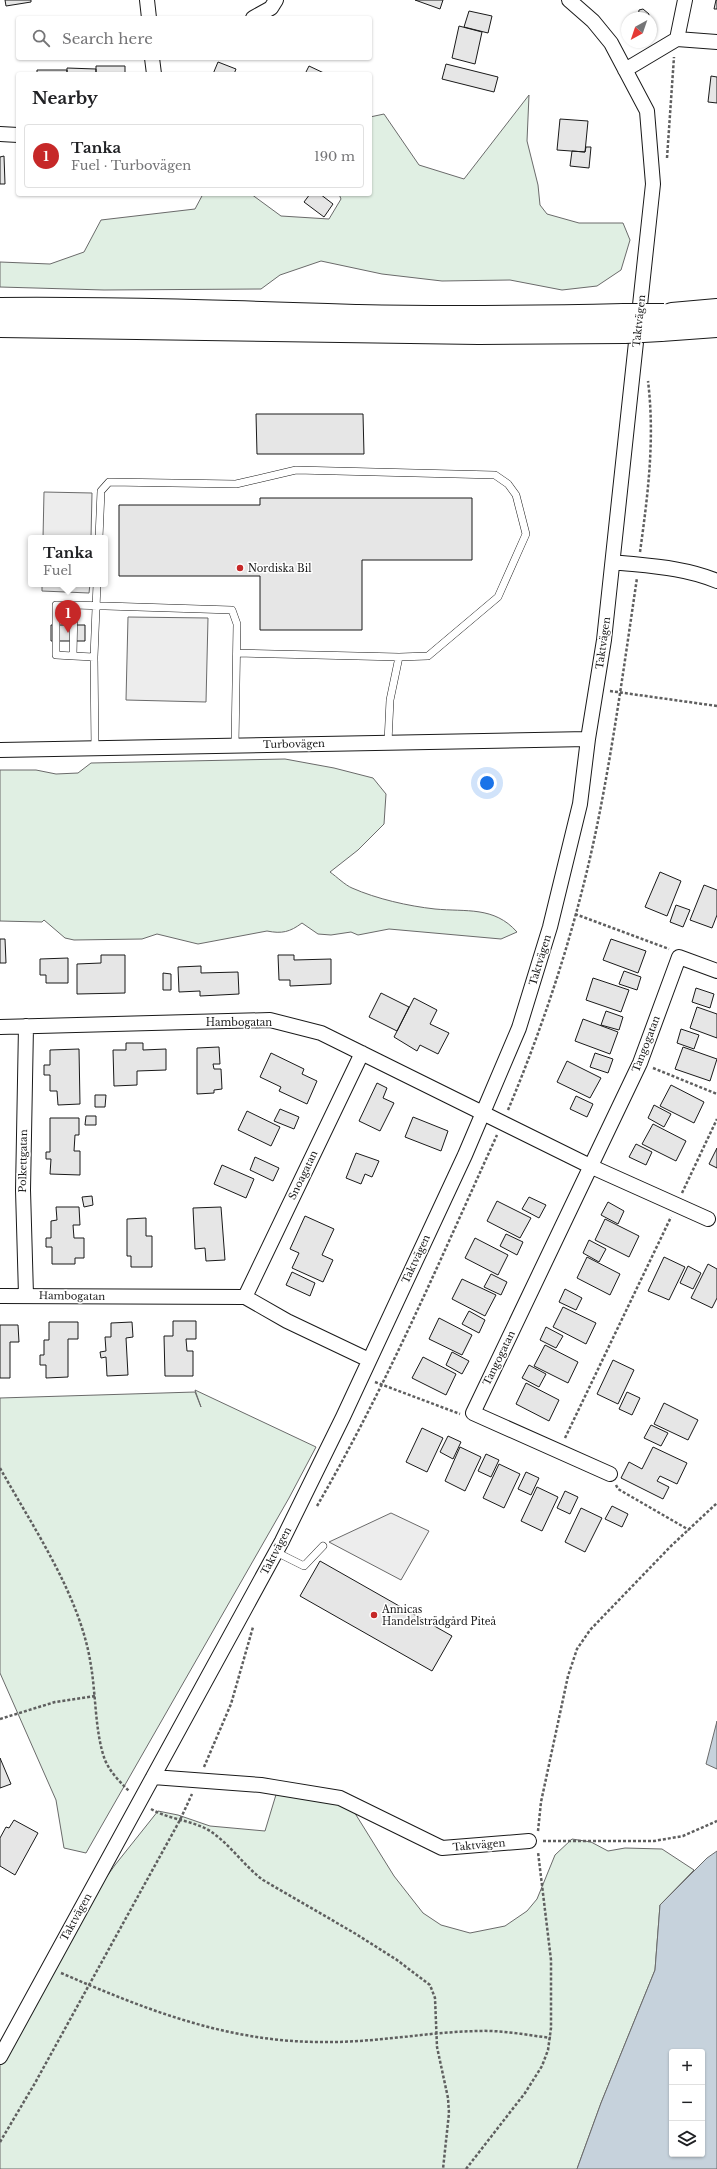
<!DOCTYPE html>
<meta charset="utf-8">
<style>
:root{--surface:#fff;--page:#f2f2f2;--text:#202124;--muted:#757577;--line:#e0e0e0;--accent:#c62828}
body{margin:0;font-family:"Libre Baskerville",serif;background:var(--page);color:var(--text)}
.controls{position:absolute;right:12px;bottom:12px;display:grid;overflow:hidden;border-radius:4px;box-shadow:0 1px 3px #0004}
.controls button{width:36px;height:36px;display:grid;place-items:center;padding:0;border:0;border-bottom:1px solid var(--line);background:var(--surface);color:var(--text);font:20px sans-serif}
.compass{position:absolute;left:621px;top:12px;width:36px;height:36px;border-radius:50%;background:var(--surface);box-shadow:0 1px 3px #0004;rotate:220deg}
.you{position:absolute;left:487px;top:783px;width:14px;height:14px;margin:-10px;border:3px solid #fff;border-radius:50%;background:#1a73e8;box-shadow:0 0 0 6px #1a73e833}
.badge{display:grid;place-items:center;width:26px;height:26px;border-radius:50%;background:var(--accent);color:#fff;font-size:13px;font-weight:700}
.pin{position:absolute;translate:-50% -33px;filter:drop-shadow(0 1px 2px #0008)}
.pin::after{content:'';position:absolute;top:21px;width:14px;height:12px;background:inherit;clip-path:polygon(0 0,100% 0,50% 100%)}
.popup{position:absolute;left:28px;top:535px;width:80px;height:52px;box-sizing:border-box;display:grid;place-content:center;border-radius:4px;background:var(--surface);filter:drop-shadow(0 1px 3px #0005);font-size:13px;white-space:nowrap;color:var(--muted)}
.popup b{font-size:15px;color:var(--text)}
.popup::after{content:'';position:absolute;left:50%;top:100%;margin-left:-8px;border:8px solid transparent;border-top-color:var(--surface)}
.list{margin:0;padding:0;list-style:none}
h2{display:flex;justify-content:space-between;align-items:center;height:52px;margin:0;padding:0 16px;font-size:17px}
h2 small{font-size:13px;font-weight:400;color:var(--muted)}
.list li{display:grid;grid-template-columns:26px 1fr auto;gap:12px;align-items:center;box-sizing:border-box;height:64px;margin:0 8px 8px;padding:0 8px;border:1px solid var(--line);border-radius:4px}
.list b{display:block;font-size:15px;white-space:nowrap}
.list p{margin:0;font-size:13px;white-space:nowrap;color:var(--muted)}
.list em{font-size:13px;font-style:normal;color:var(--muted)}
.icon{flex:none;width:22px;height:22px;fill:none;stroke:currentColor;stroke-width:2;stroke-linecap:round;stroke-linejoin:round}
.map{position:relative;flex:none;width:717px;height:2169px;overflow:hidden}
.search{position:absolute;background:var(--surface);box-shadow:0 1px 3px #0004;left:16px;top:16px;width:356px;height:44px;display:flex;align-items:center;gap:10px;box-sizing:border-box;padding:0 14px;border-radius:4px;color:var(--muted);font-size:15px}
.panel{position:absolute;background:var(--surface);box-shadow:0 1px 3px #0004;left:16px;top:72px;width:356px;height:124px;border-radius:4px}
.map>svg:first-child{display:block}
.green{fill:#e0efe3;stroke:#6a6a6a}
.parking{fill:#ededed;stroke:#6a6a6a}
.water{fill:#c6d2dc;stroke:#6a6a6a;fill-rule:evenodd}
.building{fill:#e6e6e6;stroke:#1a1a1a}
.lines{fill:none;stroke-linecap:round;stroke-linejoin:round}
.service-casing{stroke:#1a1a1a;stroke-width:8}
.minor-casing{stroke:#1a1a1a;stroke-width:16}
.trunk-casing{stroke:#1a1a1a;stroke-width:24}
.path{stroke:#5f5f5f;stroke-width:2.5;stroke-dasharray:3 2;stroke-linecap:butt}
.service{stroke:#fff;stroke-width:7}
.minor{stroke:#fff;stroke-width:14}
.trunk{stroke:#fff;stroke-width:22}
.trunk-bridge-casing{stroke:#1a1a1a;stroke-width:24;stroke-linecap:butt}
.trunk-bridge{stroke:#fff;stroke-width:22}
.poi-dot{fill:#c62828;stroke:#fff;stroke-width:1.5}
.labels{text-anchor:middle;dominant-baseline:central;stroke-width:3;stroke-linejoin:round;paint-order:stroke}
.street-label{font-size:10px;fill:#1a1a1a;stroke:#fff}
.poi-label{font-size:10px;fill:#1a1a1a;stroke:#fff;text-anchor:start}
</style>
<div class="map">
<svg width="717" height="2169" viewBox="0 0 717 2169">
<rect width="100%" height="100%" fill="#fff"/>
<path class="green" d="M 529,95 L 527,141 L 538,185 L 540,205 L 547,214 L 579,223 L 623,223 L 630,240 L 621,270 L 597,286 L 562,290 L 510,280 L 442,281 L 382,274 L 321,261 L 280,275 L 261,289 L 104,290 L 0,287 L 0,262 L 50,264 L 84,252 L 101,220 L 195,209 L 203,194 L 251,194 L 281,216 L 329,219 L 341,199 L 339,194 L 370,194 L 370,117 L 384,114 L 419,165 L 464,179 Z
M 285,759 L 334,768 L 373,778 L 386,794 L 384,824 L 358,850 L 330,872 C 337,877 345,885 352,888 C 377,899 408,906 435,909 C 466,912 494,906 517,932 L 501,939 L 389,929 L 358,935 L 351,932 L 331,935 L 318,934 L 302,923 C 290,932 282,934 267,931 L 198,944 L 157,934 L 142,939 L 74,940 L 65,938 L 44,920 L 42,922 L 0,921 L 0,770 L 36,770 L 56,774 L 78,773 L 91,763 Z
M 195,1390 L 316,1447 L 289,1498 L 86,1853 L 64,1848 L 56,1800 L 0,1673 L 0,1398 L 195,1392 L 201,1407 Z
M 278,1788 L 348,1802 L 394,1876 L 423,1913 L 441,1925 L 470,1933 L 505,1926 L 527,1911 L 537,1899 L 555,1855 L 572,1839 L 591,1842 L 608,1851 L 625,1848 L 662,1849 L 694,1870 L 660,1905 L 655,1970 L 601,2103 L 577,2169 L 0,2169 L 0,2063 L 62,1939 L 115,1865 L 158,1811 L 178,1815 L 210,1826 L 265,1831 Z"/>
<path class="parking" d="M 44,492 L 92,493 L 91,538 L 43,538 Z
M 42,584 L 90,584 L 89,593 L 42,591 Z
M 128,617 L 208,618 L 206,702 L 126,700 Z
M 391,1513 L 429,1531 L 401,1580 L 329,1542 Z"/>
<path class="water" d="M 717,1721 L 717,1769 L 706,1764 Z
M 717,1851 L 717,2169 L 577,2169 L 601,2103 L 655,1970 L 660,1905 L 707,1858 ZM 672,2052 L 702,2052 L 702,2154 L 672,2154 Z"/>
<path class="building" d="M 5,0 L 31,0 L 31,2 L 6,6 Z
M 415,0 L 443,0 L 440,9 Z
M 716,0 L 717,0 L 717,9 L 714,9 Z
M 643,9 L 649,14 L 648,18 L 638,18 L 639,10 Z
M 469,11 L 492,16 L 488,33 L 464,27 Z
M 459,26 L 482,32 L 475,64 L 452,58 Z
M 218,62 L 236,69 L 234,74 L 213,74 Z
M 446,64 L 498,77 L 494,92 L 442,79 Z
M 96,66 L 125,66 L 125,74 L 96,74 Z
M 309,66 L 326,74 L 305,74 Z
M 67,68 L 96,69 L 96,74 L 67,74 Z
M 37,70 L 67,70 L 67,74 L 37,74 Z
M 711,76 L 717,77 L 717,103 L 708,102 Z
M 560,119 L 588,121 L 585,152 L 557,150 Z
M 586,147 L 591,147 L 589,168 L 570,166 L 572,151 L 585,152 Z
M 4,156 L 5,184 L 0,184 L 0,157 Z
M 310,194 L 320,194 L 333,204 L 324,217 L 304,202 Z
M 256,414 L 363,414 L 364,454 L 257,454 Z
M 260,498 L 472,498 L 472,560 L 362,560 L 362,630 L 260,630 L 260,576 L 119,576 L 119,505 L 260,505 Z
M 51,625 L 85,625 L 85,641 L 51,641 Z
M 660,872 L 681,881 L 667,916 L 645,907 Z
M 704,885 L 717,890 L 717,915 L 712,928 L 690,920 Z
M 676,905 L 690,910 L 683,927 L 670,922 Z
M 0,939 L 5,939 L 6,963 L 0,963 Z
M 611,939 L 646,951 L 638,973 L 603,960 Z
M 101,955 L 125,955 L 125,993 L 77,994 L 77,964 L 101,963 Z
M 278,955 L 294,955 L 294,960 L 331,959 L 331,984 L 290,986 L 290,980 L 279,980 Z
M 68,958 L 68,983 L 46,983 L 46,975 L 40,975 L 40,959 Z
M 201,966 L 201,973 L 238,972 L 239,994 L 200,996 L 200,991 L 179,992 L 178,967 Z
M 624,971 L 641,977 L 637,990 L 619,984 Z
M 163,973 L 171,974 L 171,990 L 163,990 Z
M 593,978 L 629,990 L 621,1012 L 586,1000 Z
M 696,988 L 714,994 L 710,1008 L 692,1002 Z
M 381,993 L 409,1007 L 397,1031 L 369,1017 Z
M 414,998 L 437,1010 L 430,1024 L 449,1033 L 438,1054 L 420,1045 L 417,1051 L 394,1037 Z
M 697,1007 L 717,1014 L 717,1038 L 690,1028 Z
M 606,1011 L 623,1017 L 619,1030 L 601,1025 Z
M 583,1019 L 618,1032 L 610,1054 L 575,1041 Z
M 681,1029 L 699,1035 L 694,1049 L 677,1043 Z
M 126,1043 L 143,1043 L 143,1050 L 166,1049 L 166,1070 L 137,1071 L 137,1085 L 114,1086 L 113,1050 L 126,1050 Z
M 219,1047 L 220,1064 L 213,1064 L 214,1069 L 221,1069 L 222,1089 L 214,1090 L 214,1093 L 197,1094 L 197,1048 Z
M 683,1047 L 717,1059 L 710,1081 L 675,1069 Z
M 79,1049 L 80,1104 L 58,1105 L 57,1091 L 50,1091 L 50,1075 L 44,1075 L 44,1065 L 50,1065 L 50,1050 Z
M 271,1053 L 304,1069 L 302,1074 L 317,1081 L 307,1104 L 279,1091 L 281,1087 L 260,1077 Z
M 595,1053 L 613,1059 L 608,1073 L 590,1067 Z
M 567,1061 L 601,1078 L 590,1098 L 557,1082 Z
M 377,1083 L 387,1088 L 383,1098 L 394,1103 L 380,1131 L 359,1121 Z
M 671,1085 L 704,1102 L 694,1123 L 660,1106 Z
M 95,1095 L 106,1095 L 105,1107 L 95,1107 Z
M 576,1096 L 593,1104 L 587,1117 L 570,1109 Z
M 654,1105 L 671,1114 L 664,1127 L 648,1118 Z
M 280,1109 L 299,1117 L 294,1129 L 274,1121 Z
M 247,1111 L 280,1127 L 271,1146 L 238,1130 Z
M 86,1116 L 96,1116 L 96,1125 L 85,1125 Z
M 413,1117 L 448,1131 L 441,1151 L 405,1137 Z
M 50,1118 L 79,1118 L 79,1135 L 75,1135 L 74,1151 L 80,1151 L 80,1175 L 50,1174 L 51,1159 L 46,1159 L 46,1152 L 50,1152 Z
M 653,1124 L 686,1141 L 676,1161 L 642,1144 Z
M 636,1144 L 652,1152 L 646,1165 L 629,1157 Z
M 717,1148 L 717,1168 L 709,1164 Z
M 356,1153 L 379,1161 L 372,1177 L 365,1174 L 361,1184 L 346,1178 Z
M 255,1157 L 279,1168 L 273,1181 L 250,1170 Z
M 222,1165 L 254,1179 L 246,1198 L 214,1184 Z
M 92,1196 L 93,1205 L 84,1207 L 82,1197 Z
M 529,1197 L 546,1205 L 539,1218 L 522,1209 Z
M 497,1201 L 531,1218 L 520,1238 L 487,1221 Z
M 608,1202 L 624,1211 L 618,1224 L 601,1215 Z
M 56,1207 L 79,1207 L 80,1225 L 73,1225 L 74,1238 L 84,1238 L 84,1258 L 75,1258 L 75,1264 L 52,1264 L 52,1247 L 46,1247 L 46,1238 L 51,1238 L 51,1221 L 57,1220 Z
M 221,1207 L 225,1260 L 206,1261 L 205,1248 L 195,1249 L 193,1208 Z
M 305,1216 L 334,1229 L 322,1255 L 333,1260 L 323,1282 L 292,1268 L 299,1253 L 290,1249 Z
M 146,1218 L 146,1236 L 152,1236 L 152,1267 L 131,1267 L 131,1256 L 127,1256 L 127,1219 Z
M 605,1219 L 639,1236 L 629,1257 L 595,1240 Z
M 506,1234 L 523,1242 L 517,1255 L 500,1246 Z
M 475,1238 L 508,1255 L 498,1275 L 465,1258 Z
M 589,1240 L 606,1249 L 599,1262 L 583,1253 Z
M 587,1257 L 620,1274 L 610,1295 L 577,1278 Z
M 664,1257 L 685,1267 L 669,1300 L 648,1291 Z
M 708,1264 L 717,1269 L 717,1298 L 712,1308 L 691,1298 Z
M 688,1266 L 701,1273 L 693,1289 L 680,1283 Z
M 292,1272 L 315,1283 L 310,1296 L 286,1285 Z
M 491,1274 L 507,1282 L 501,1295 L 484,1287 Z
M 462,1279 L 496,1295 L 485,1316 L 452,1299 Z
M 565,1289 L 582,1298 L 576,1310 L 559,1302 Z
M 563,1307 L 596,1323 L 586,1344 L 553,1327 Z
M 469,1311 L 485,1320 L 479,1333 L 462,1324 Z
M 439,1318 L 472,1335 L 462,1355 L 429,1339 Z
M 173,1321 L 196,1321 L 196,1339 L 186,1339 L 187,1351 L 193,1351 L 193,1376 L 165,1376 L 164,1336 L 173,1336 Z
M 49,1322 L 78,1322 L 78,1339 L 68,1339 L 68,1377 L 46,1378 L 46,1365 L 40,1365 L 40,1355 L 44,1355 L 44,1340 L 49,1340 Z
M 132,1322 L 133,1337 L 126,1338 L 128,1375 L 107,1376 L 106,1357 L 101,1358 L 100,1352 L 106,1351 L 105,1337 L 111,1337 L 111,1323 Z
M 0,1325 L 18,1325 L 19,1342 L 10,1342 L 10,1378 L 0,1378 Z
M 546,1327 L 563,1336 L 556,1348 L 540,1340 Z
M 545,1345 L 578,1362 L 568,1383 L 534,1366 Z
M 452,1352 L 469,1361 L 462,1374 L 446,1365 Z
M 423,1357 L 456,1374 L 446,1395 L 412,1378 Z
M 613,1360 L 634,1370 L 618,1404 L 597,1394 Z
M 529,1365 L 546,1374 L 539,1387 L 522,1378 Z
M 526,1383 L 559,1400 L 549,1421 L 516,1404 Z
M 627,1392 L 640,1398 L 632,1415 L 619,1409 Z
M 664,1403 L 698,1420 L 688,1440 L 654,1424 Z
M 651,1425 L 668,1433 L 661,1446 L 644,1438 Z
M 422,1428 L 443,1438 L 427,1472 L 406,1462 Z
M 448,1436 L 461,1442 L 453,1459 L 440,1452 Z
M 460,1447 L 481,1457 L 465,1491 L 445,1481 Z
M 653,1447 L 687,1463 L 677,1484 L 660,1476 L 657,1481 L 669,1487 L 663,1499 L 621,1478 L 629,1462 L 642,1469 Z
M 486,1454 L 499,1460 L 491,1477 L 478,1471 Z
M 499,1464 L 520,1474 L 504,1508 L 483,1498 Z
M 526,1472 L 539,1478 L 531,1495 L 518,1489 Z
M 537,1487 L 558,1497 L 542,1531 L 521,1521 Z
M 565,1491 L 578,1497 L 570,1514 L 557,1508 Z
M 612,1506 L 628,1514 L 622,1527 L 605,1519 Z
M 581,1508 L 602,1518 L 585,1552 L 565,1542 Z
M 320,1561 L 452,1636 L 432,1671 L 300,1596 Z
M 0,1758 L 11,1784 L 0,1788 Z
M 14,1820 L 38,1833 L 15,1875 L 0,1866 L 0,1838 L 6,1827 L 9,1828 Z"/>
<g class="lines">
<defs>
<path id="service" d="M 99,538 L 101,491 L 109,482 L 236,484 L 296,470 L 495,475 L 508,484 L 516,495 L 526,534 L 498,597 L 428,656 L 399,657 L 390,700 L 388,742
M 237,653 L 399,657
M 73,656 L 56,655 L 56,605 L 74,605
M 94,657 L 73,656 L 74,605 L 232,610 L 237,624 L 235,745
M 95,749 L 94,657 L 97,584
M 276,1552 L 304,1566 L 323,1546"/>
<path id="minor" d="M 147,0 L 149,18
M 253,18 L 271,8 L 276,0
M 677,39 L 685,0
M 152,58 L 154,74
M 625,70 L 677,39 L 717,42
M 0,134 L 18,135
M 613,562 C 648,566 684,567 717,581
M 0,750 L 588,739
M 26,1026 L 23,1190 L 26,1295
M 0,1027 L 270,1020 L 321,1033 L 592,1167 L 708,1219
M 0,1296 L 245,1297 L 287,1321 L 369,1360
M 245,1297 L 362,1053
M 610,1474 L 473,1413 L 640,1063 L 679,957 L 717,971
M 153,1777 L 261,1785 L 340,1798 L 442,1848 L 529,1841
M 0,2057 L 282,1541 L 343,1417 L 465,1155 L 519,1028 L 550,927 L 580,804 L 588,739 L 604,640 L 653,184 L 647,111 L 611,43 L 593,21 L 569,0"/>
<path id="trunk" d="M 0,309 C 119,308 238,312 358,316 C 447,318 535,317 624,315
M 672,314 L 717,310
M 0,326 L 479,333 L 625,332
M 661,330 L 717,326"/>
</defs>
<use href="#service" class="service-casing"/>
<use href="#minor" class="minor-casing"/>
<use href="#trunk" class="trunk-casing"/>
<path class="path" d="M 667,158 L 674,57
M 640,552 C 648,494 655,439 648,381
M 610,691 L 717,706
M 575,914 L 669,949
M 653,1068 L 717,1094
M 508,1110 C 547,1017 578,920 598,821 C 614,741 625,659 637,578
M 682,1193 L 717,1119
M 375,1382 L 460,1414
M 565,1438 L 671,1217
M 0,1468 C 34,1529 81,1597 91,1666 C 96,1695 95,1733 105,1760 C 110,1772 120,1782 129,1791
M 616,1485 L 618,1489 L 689,1530
M 317,1506 C 386,1387 440,1260 497,1135
M 0,1719 L 55,1702 L 95,1696
M 204,1767 L 231,1704 L 253,1627
M 151,1809 C 170,1820 192,1820 210,1831 C 230,1844 244,1866 263,1880 L 356,1934 L 397,1960 L 430,1985 L 435,1998 L 437,2047 L 448,2098 L 449,2113 L 443,2169
M 538,1831 L 541,1802 L 568,1676 L 577,1649 L 590,1630 L 671,1546 L 717,1503
M 543,1841 L 654,1841 L 683,1836 L 717,1821
M 61,1973 C 147,2010 227,2042 322,2042 C 374,2043 426,2032 478,2031 C 502,2030 527,2035 551,2038
M 0,2142 L 35,2083 L 180,1820 L 192,1794
M 466,2169 L 525,2093 L 542,2066 L 548,2050 L 551,2028 L 551,1960 L 538,1852"/>
<use href="#service" class="service"/>
<use href="#minor" class="minor"/>
<use href="#trunk" class="trunk"/>
<defs>
<path id="trunk-bridge" d="M 624,315 L 664,315
M 625,332 L 661,330"/>
</defs>
<use href="#trunk-bridge" class="trunk-bridge-casing"/>
<use href="#trunk-bridge" class="trunk-bridge"/>
</g>
<g class="poi-dot">
<circle cx="240" cy="568" r="4"/>
<circle cx="374" cy="1615" r="4"/>
</g>
<g class="labels">
<g class="street-label">
<text transform="translate(639 321) rotate(-84)">Taktvägen</text>
<text transform="translate(603 643) rotate(-82)">Taktvägen</text>
<text transform="translate(294 744) rotate(-1)">Turbovägen</text>
<text transform="translate(540 960) rotate(-73)">Taktvägen</text>
<text x="239" y="1022">Hambogatan</text>
<text transform="translate(646 1044) rotate(-69)">Tangogatan</text>
<text transform="translate(23 1161) rotate(-89)">Polkettgatan</text>
<text transform="translate(303 1175) rotate(-64)">Snoagatan</text>
<text transform="translate(416 1259) rotate(-65)">Taktvägen</text>
<text transform="translate(72 1296) rotate(1)">Hambogatan</text>
<text transform="translate(499 1358) rotate(-64)">Tangogatan</text>
<text transform="translate(276 1551) rotate(-62)">Taktvägen</text>
<text transform="translate(479 1845) rotate(-5)">Taktvägen</text>
<text transform="translate(76 1917) rotate(-61)">Taktvägen</text>
</g>
<g class="poi-label">
<text x="248" y="568">Nordiska Bil</text>
<text x="382" y="1609">Annicas<tspan x="382" dy="12">Handelsträdgård Piteå</tspan></text>
</g>
</g>
</svg>
<div class="controls">
<button>+</button>
<button>−</button>
<button><svg class="icon" aria-label="layers" viewBox="0 0 24 24"><path d="M12 4l9 5-9 5-9-5zM3 14l9 5 9-5"/></svg></button>
</div>
<svg class="compass" viewBox="-18 -18 36 36"><path d="M0-13l5 13h-10z" fill="#e53935"/><path d="M0 13l5-13h-10z" fill="#757577"/></svg>
<div class="you"></div>
<div class="pin badge" style="left:68px;top:633px">1</div>
<div class="popup"><b>Tanka</b>Fuel</div>
<div class="search"><svg class="icon" aria-label="search" viewBox="0 0 24 24"><circle cx="10" cy="10" r="6"/><path d="M15 15l6 6"/></svg>Search here</div>
<section class="panel">
<h2>Nearby<small></small></h2>
<ul class="list">
<li><span class="badge">1</span><div><b>Tanka</b><p>Fuel · Turbovägen</p></div><em>190 m</em></li>
</ul>
</section>
</div>
